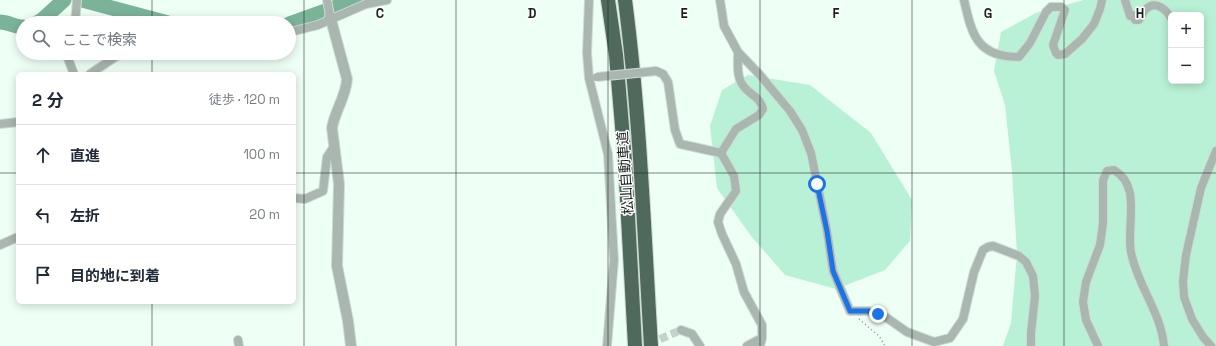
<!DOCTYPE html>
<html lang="ja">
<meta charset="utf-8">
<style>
:root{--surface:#fff;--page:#f6f6f7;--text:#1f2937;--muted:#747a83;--line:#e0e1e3}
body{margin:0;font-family:"Space Grotesk","Noto Sans JP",sans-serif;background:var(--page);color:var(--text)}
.controls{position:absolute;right:12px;top:12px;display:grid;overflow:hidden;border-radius:6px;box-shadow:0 2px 10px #0003}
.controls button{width:36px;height:36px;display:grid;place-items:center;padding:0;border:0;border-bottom:1px solid var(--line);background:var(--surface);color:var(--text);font:20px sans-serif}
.stop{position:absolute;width:12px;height:12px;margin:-9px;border:3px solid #1a73e8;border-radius:50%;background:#fff}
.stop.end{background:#1a73e8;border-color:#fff;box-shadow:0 1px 4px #0008}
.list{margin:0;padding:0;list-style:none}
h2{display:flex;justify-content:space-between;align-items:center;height:52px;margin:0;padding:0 16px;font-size:17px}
h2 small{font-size:13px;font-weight:400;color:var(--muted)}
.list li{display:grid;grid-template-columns:26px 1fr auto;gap:12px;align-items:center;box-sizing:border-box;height:60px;padding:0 16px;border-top:1px solid var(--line)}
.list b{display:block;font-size:15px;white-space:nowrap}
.list em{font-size:13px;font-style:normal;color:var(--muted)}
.icon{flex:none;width:22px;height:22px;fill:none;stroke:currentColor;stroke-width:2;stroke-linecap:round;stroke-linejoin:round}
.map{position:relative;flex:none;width:1216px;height:346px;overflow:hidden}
.search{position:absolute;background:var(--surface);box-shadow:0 2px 10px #0003;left:16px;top:16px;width:280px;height:44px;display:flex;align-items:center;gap:10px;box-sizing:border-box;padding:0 14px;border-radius:22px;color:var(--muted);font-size:15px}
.panel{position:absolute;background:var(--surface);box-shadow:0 2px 10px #0003;left:16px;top:72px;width:280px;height:232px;border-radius:6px}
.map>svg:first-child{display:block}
.green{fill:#b9f1d6;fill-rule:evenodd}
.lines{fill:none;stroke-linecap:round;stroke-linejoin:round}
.river{stroke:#7bb399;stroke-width:15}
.minor-tunnel{stroke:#c3d3cb;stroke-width:8;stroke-dasharray:8 4;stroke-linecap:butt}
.minor-casing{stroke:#ccdcd3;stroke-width:10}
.tertiary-casing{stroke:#ccdcd3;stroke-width:12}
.motorway-casing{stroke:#ccdcd3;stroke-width:16}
.path{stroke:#839089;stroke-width:1.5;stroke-dasharray:1 3;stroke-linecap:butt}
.minor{stroke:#aab6b0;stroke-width:8}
.tertiary{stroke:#aab6b0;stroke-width:10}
.motorway{stroke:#50695d;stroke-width:14}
.minor-bridge-casing{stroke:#ccdcd3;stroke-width:10;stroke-linecap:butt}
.minor-bridge{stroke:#aab6b0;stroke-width:8}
.route{stroke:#1a73e8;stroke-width:5}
.grid{fill:none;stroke:#18221d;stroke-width:1;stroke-opacity:0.55}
.labels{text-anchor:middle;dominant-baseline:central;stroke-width:3;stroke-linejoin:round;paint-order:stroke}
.street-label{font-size:14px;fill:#18221d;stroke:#fff}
.grid-label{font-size:13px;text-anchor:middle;font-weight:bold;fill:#18221d;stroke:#fff;stroke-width:3;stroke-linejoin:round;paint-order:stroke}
</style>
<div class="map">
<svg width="1216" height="346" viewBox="0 0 1216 346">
<rect width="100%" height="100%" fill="#eefff6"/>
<path class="green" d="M 1084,0 L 1216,0 L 1216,346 L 1003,346 L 1011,323 L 1017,254 L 1012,171 L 1005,105 L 994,71 L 1001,32 L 1036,13 ZM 1171,15 L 1201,15 L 1201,81 L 1171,81 Z
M 748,75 L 810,85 L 871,133 L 912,200 L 910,241 L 885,270 L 836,289 L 785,275 L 751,236 L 717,188 L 710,126 L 722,90 Z"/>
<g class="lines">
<path class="river" d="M 82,0 L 168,23
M 0,22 C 8,22 15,27 23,27
M 37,23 L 42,20 L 64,0
M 289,24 L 356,0"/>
<path class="minor-tunnel" d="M 649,344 L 681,330"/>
<defs>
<path id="minor" d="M 327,0 L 330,16
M 589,0 L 587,53 L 589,78 L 608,154 L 614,260 L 607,346
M 720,0 L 724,26 L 738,52 L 760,75 L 790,111 L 802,130 L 811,153 L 827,231 L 833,271 L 850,311 L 868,311 L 887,318 L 907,332 L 934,342 L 950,338 L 963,319 L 974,272 L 983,250 L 988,247 L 993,246 L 1019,256 L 1026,262 L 1033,276 L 1035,296 L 1031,333 L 1031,346
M 964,0 C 972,35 977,57 1019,57 L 1030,43 L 1046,12 L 1051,7 L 1061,7 L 1065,10 L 1053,45 L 1056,53 L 1058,55 L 1065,54 L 1082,39 L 1094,24 L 1100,9 L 1102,0
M 1125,0 L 1130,16 L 1133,15 L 1135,20 L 1139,20 C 1141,17 1143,12 1146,9 C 1155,0 1166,9 1171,18
M 75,23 L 77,0
M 289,34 L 294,31 L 318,25 L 366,4 L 387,0
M 69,53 L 67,56 L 74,74
M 656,71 L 663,74 L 668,82 L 675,130 L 680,144 L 721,153 L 734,176 L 736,191 L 720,214 L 718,222 L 722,234 L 736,264 L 744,292 L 762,325 L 762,338 L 760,346
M 90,74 L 121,53
M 0,124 L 18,122
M 721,153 L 736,129 L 759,115 L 763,109 C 760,97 752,96 745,88 C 736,79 738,64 738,52
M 294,198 L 305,199 L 323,191 L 327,157 L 335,145
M 0,245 L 18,237
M 681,330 L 692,334 L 700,346
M 238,340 L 239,346
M 747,346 L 762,338
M 1098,346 L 1086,320 L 1083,302 L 1086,282 L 1100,245 L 1103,223 L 1103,180 L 1107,171 L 1114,170 C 1142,186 1126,225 1131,252 C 1137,285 1161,312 1164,346
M 1211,346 L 1203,337 L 1192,319 L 1184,297 L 1183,281 L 1186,255 L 1201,188 L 1216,151"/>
<path id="tertiary" d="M 330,16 L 347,79 C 346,97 335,110 332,128 L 339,184 L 337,266 L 348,321 L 351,346"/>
<path id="motorway" d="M 608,0 L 616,55 L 625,162 L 635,346
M 625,0 C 640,115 644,231 651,346"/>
</defs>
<use href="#minor" class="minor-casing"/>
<use href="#tertiary" class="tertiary-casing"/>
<use href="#motorway" class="motorway-casing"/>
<path class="path" d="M 859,319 L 879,336 L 885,346"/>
<use href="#minor" class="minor"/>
<use href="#tertiary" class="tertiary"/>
<use href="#motorway" class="motorway"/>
<defs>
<path id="minor-bridge" d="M 597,77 L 656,71"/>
</defs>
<use href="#minor-bridge" class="minor-bridge-casing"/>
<use href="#minor-bridge" class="minor-bridge"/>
</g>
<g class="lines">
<path class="route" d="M 817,184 L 827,231 L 833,271 L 850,311 L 868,311 L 878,314"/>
</g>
<path class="grid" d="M 152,0 L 152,23M 304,0 L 304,346M 456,0 L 456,346M 608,0 L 608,346M 760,0 L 760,346M 912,0 L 912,346M 1064,0 L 1064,346M 152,53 L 152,74M 0,173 L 18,173M 294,173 L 1216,173M 152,302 L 152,346"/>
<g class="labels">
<g class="street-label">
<text transform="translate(625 173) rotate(-94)">松山自動車道</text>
</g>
</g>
<g class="grid-label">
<text x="380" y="18">C</text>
<text x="532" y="18">D</text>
<text x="684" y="18">E</text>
<text x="836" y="18">F</text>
<text x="988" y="18">G</text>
<text x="1140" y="18">H</text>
</g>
</svg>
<div class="controls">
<button>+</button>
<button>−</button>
</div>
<div class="stop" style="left:817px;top:184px"></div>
<div class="stop end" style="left:878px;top:314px"></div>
<div class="search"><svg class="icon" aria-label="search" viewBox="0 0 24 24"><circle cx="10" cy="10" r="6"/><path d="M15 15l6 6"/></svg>ここで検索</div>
<section class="panel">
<h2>2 分<small>徒歩 · 120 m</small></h2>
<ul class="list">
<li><svg class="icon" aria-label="ahead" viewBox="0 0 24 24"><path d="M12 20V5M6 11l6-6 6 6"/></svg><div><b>直進</b></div><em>100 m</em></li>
<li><svg class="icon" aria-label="left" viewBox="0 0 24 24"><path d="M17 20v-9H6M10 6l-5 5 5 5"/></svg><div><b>左折</b></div><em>20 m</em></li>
<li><svg class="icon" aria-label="arrive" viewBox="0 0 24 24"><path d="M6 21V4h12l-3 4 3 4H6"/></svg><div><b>目的地に到着</b></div></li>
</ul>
</section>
</div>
